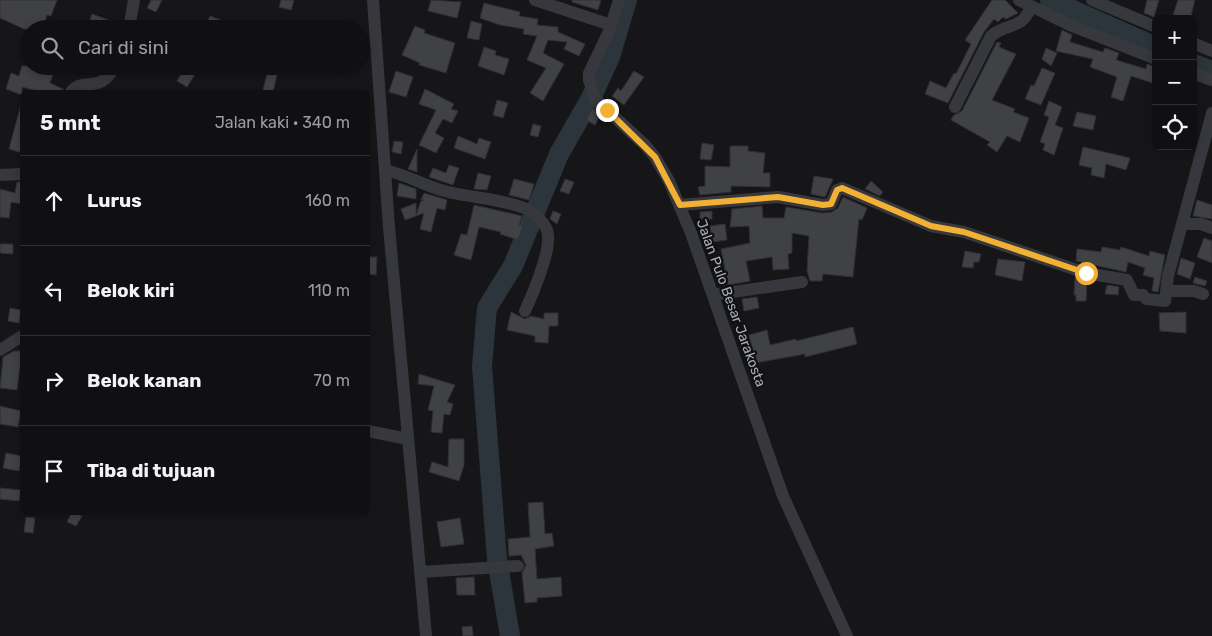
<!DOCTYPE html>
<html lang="id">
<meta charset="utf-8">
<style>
:root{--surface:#101012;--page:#1e1e20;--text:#f1f3f6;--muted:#9c9d9f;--line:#303032}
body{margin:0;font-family:Rubik,sans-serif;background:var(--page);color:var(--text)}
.controls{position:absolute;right:15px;top:15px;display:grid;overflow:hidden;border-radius:8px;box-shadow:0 2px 8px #0003}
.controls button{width:45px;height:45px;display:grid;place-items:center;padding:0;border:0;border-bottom:1px solid var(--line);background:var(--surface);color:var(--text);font:25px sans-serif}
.stop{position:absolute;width:15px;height:15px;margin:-11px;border:4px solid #f2b134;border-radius:50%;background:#fff}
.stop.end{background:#f2b134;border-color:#fff;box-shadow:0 1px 5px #0008}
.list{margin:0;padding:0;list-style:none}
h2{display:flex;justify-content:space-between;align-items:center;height:65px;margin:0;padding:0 20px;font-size:21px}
h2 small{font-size:16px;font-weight:400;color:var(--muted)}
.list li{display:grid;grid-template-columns:32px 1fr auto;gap:15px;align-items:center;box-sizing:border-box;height:90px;padding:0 20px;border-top:1px solid var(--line)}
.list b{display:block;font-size:19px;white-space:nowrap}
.list em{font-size:16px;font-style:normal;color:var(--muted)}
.icon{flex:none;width:28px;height:28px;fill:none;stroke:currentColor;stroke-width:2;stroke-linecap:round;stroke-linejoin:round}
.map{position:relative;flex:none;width:1212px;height:636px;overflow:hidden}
.search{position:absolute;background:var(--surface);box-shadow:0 2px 8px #0003;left:20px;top:20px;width:350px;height:55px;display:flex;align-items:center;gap:12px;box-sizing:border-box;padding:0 18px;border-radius:28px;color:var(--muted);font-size:19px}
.panel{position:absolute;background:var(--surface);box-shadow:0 2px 8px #0003;left:20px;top:90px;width:350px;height:425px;border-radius:8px}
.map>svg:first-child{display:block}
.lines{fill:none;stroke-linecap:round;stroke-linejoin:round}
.river{stroke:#2c353c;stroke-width:20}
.building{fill:#404145;stroke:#303034}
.minor{stroke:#37383d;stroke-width:12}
.route{stroke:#f2b134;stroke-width:6}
.labels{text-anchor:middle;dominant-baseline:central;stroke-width:4.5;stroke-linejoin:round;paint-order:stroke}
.street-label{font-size:14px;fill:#a8adb8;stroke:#111113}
</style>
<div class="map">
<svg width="1212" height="636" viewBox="0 0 1212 636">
<rect width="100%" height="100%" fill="#161618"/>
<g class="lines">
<path class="river" d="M 1050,0 L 1156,47
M 1193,64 L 1212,71
M 510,636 L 497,559 L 482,366 L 487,308 L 513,266 L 559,154 L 591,98 L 610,57 L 627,0"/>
</g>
<path class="building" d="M 0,0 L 57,0 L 51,16 L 47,15 L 43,29 L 24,29 L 0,18 Z
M 151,0 L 162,0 L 156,12 L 147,8 Z
M 281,0 L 294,0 L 291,10 L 279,7 Z
M 431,0 L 461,2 L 457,18 L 428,11 Z
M 572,0 L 601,0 L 598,10 L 572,2 Z
M 992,0 L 1005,0 L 1018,13 L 1006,19 L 1003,17 L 998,22 L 994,19 L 984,32 L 948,103 L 925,94 L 930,81 L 946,88 L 954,73 L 956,74 L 971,44 L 965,40 Z
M 1147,0 L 1159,0 L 1154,17 L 1144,13 Z
M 1178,0 L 1195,0 L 1190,19 L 1173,15 Z
M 484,3 L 520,12 L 519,16 L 538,19 L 537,25 L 558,27 L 558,32 L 585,44 L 579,56 L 564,49 L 567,42 L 548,40 L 543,53 L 564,64 L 543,101 L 530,93 L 546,68 L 527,60 L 537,36 L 523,34 L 524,29 L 500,25 L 480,18 Z
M 92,14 L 111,21 L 108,29 L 88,26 Z
M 210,16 L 242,28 L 242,29 L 213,29 L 206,26 Z
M 471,21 L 482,24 L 479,40 L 467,38 Z
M 415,26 L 425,30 L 424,33 L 455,43 L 446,73 L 419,65 L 420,63 L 402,55 Z
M 1062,30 L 1072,35 L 1070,42 L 1103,52 L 1105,48 L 1119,53 L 1116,60 L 1146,69 L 1147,64 L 1156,67 L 1156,84 L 1131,76 L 1123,101 L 1111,97 L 1117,77 L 1090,67 L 1093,59 L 1056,51 Z
M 997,42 L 1001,43 L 999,47 L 1016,54 L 992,100 L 1015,109 L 1013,112 L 1029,118 L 1020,142 L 1007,136 L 997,152 L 987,145 L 990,142 L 951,120 L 954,115 L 962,111 Z
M 484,47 L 496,51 L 495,55 L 509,59 L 504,75 L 478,66 Z
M 1046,48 L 1057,53 L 1051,66 L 1042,59 Z
M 22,66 L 56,66 L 50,83 L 63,89 L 63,92 L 42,92 L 22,87 L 22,95 L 6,89 L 11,73 L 19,76 Z
M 186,66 L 200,66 L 187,87 L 177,81 Z
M 269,66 L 279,66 L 273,92 L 263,90 Z
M 1042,68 L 1055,73 L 1041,105 L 1025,99 L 1031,85 L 1034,86 Z
M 396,71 L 413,77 L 406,97 L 389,92 Z
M 634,71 L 644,77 L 624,105 L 612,96 L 618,88 L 621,91 Z
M 425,89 L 454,104 L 451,109 L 458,111 L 452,123 L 443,119 L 435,133 L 444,138 L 436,153 L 419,145 L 436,110 L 419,104 Z
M 497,100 L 508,103 L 503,118 L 493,115 Z
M 1049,101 L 1062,107 L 1055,125 L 1063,128 L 1054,155 L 1043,150 L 1045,144 L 1040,142 L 1049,117 L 1044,115 Z
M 20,108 L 22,108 L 22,153 L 9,149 Z
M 592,108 L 600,115 L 595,125 L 586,120 Z
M 1077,112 L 1096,116 L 1093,130 L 1073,126 Z
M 533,124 L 541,126 L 538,137 L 530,135 Z
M 458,136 L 477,144 L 479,138 L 491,142 L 485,159 L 454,148 Z
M 394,141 L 403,142 L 401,154 L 392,152 Z
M 702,143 L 714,145 L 711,160 L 700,159 Z
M 730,146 L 748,146 L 748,151 L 765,153 L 763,173 L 770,173 L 770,187 L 731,186 L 731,192 L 700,195 L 698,187 L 705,186 L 705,166 L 730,167 Z
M 1083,147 L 1130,158 L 1126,170 L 1106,164 L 1104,178 L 1091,175 L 1092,168 L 1079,165 Z
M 417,149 L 417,172 L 408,169 Z
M 449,165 L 459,168 L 453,185 L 429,177 L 433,168 L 446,173 Z
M 478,173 L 491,176 L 487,190 L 474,189 Z
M 814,176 L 833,179 L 825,197 L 811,194 Z
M 514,179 L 534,184 L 529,200 L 509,195 Z
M 565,179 L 574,182 L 569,194 L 560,191 Z
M 871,181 L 883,192 L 880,196 L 865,189 Z
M 17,182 L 22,182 L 22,204 L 11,202 L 9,218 L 0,217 L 0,189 L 15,193 Z
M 399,183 L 416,189 L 416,199 L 397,196 Z
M 424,193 L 447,200 L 445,210 L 437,208 L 431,232 L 420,229 L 424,213 L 405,220 L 401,209 L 416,203 L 416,215 L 421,201 L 424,200 L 421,200 Z
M 843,197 L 867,208 L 862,220 L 859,219 L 853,277 L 823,274 L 822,281 L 810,281 L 807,271 L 809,236 L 792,233 L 792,253 L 788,254 L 789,269 L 773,270 L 772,257 L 746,261 L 750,281 L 728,285 L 721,249 L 750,243 L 749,226 L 730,227 L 732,209 L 762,206 L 763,218 L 784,218 L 786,207 L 822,213 L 832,212 L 838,208 Z
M 1197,200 L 1212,205 L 1212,219 L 1193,216 Z
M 474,205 L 522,216 L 519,225 L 523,226 L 518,240 L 500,234 L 501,232 L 479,227 L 471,260 L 454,255 L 461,234 L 467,235 Z
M 553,211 L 561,214 L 557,224 L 550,219 Z
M 712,211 L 712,219 L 700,219 L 700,212 Z
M 725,224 L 727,240 L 712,242 L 710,226 Z
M 1204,238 L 1212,241 L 1212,263 L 1197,257 Z
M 0,244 L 13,244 L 13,254 L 0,253 Z
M 1102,247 L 1120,250 L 1121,247 L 1149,256 L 1150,251 L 1165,255 L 1158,292 L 1152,291 L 1154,278 L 1143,275 L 1145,268 L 1128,262 L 1126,272 L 1076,261 L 1077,249 L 1101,252 Z
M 965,251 L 981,254 L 979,262 L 974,262 L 973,268 L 962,267 Z
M 368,257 L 377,257 L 376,275 L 368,274 Z
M 1181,258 L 1195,263 L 1190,279 L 1177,274 Z
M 998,259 L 1025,262 L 1022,281 L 995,275 Z
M 1195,277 L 1207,281 L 1205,286 L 1193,283 Z
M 1075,278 L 1087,281 L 1086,301 L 1076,301 L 1076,295 L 1074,295 Z
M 1107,285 L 1119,287 L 1118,295 L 1105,294 Z
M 757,297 L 759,308 L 744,311 L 742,299 Z
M 10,308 L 21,310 L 19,323 L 8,321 Z
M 511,312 L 525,319 L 531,316 L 544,319 L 544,313 L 558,313 L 558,326 L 549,326 L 548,343 L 535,342 L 535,336 L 507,330 Z
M 1186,312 L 1186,333 L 1160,331 L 1159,313 Z
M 853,327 L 857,344 L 805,357 L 805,354 L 755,363 L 749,335 L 767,330 L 770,345 L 796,339 L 796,341 Z
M 14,351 L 22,351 L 22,366 L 20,366 L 17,390 L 0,388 L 3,357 Z
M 419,374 L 455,385 L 447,402 L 453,404 L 450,415 L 444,414 L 442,433 L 431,432 L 433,411 L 428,410 L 434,386 L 418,384 Z
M 0,406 L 21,411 L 18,427 L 0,424 Z
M 449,439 L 464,439 L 464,465 L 459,481 L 429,472 L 432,462 L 448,467 Z
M 6,453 L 22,456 L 19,471 L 3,468 Z
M 0,488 L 21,490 L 19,501 L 0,499 Z
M 543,502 L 545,534 L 552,533 L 554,546 L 535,549 L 537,579 L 561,577 L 562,596 L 537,598 L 537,602 L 525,603 L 522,573 L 526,565 L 521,555 L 509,556 L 508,539 L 530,537 L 528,503 Z
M 72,512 L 82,516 L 76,526 L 67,522 Z
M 26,517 L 35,518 L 33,533 L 24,532 Z
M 460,518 L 464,544 L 441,547 L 437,522 Z
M 474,577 L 475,595 L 457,595 L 456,578 Z
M 472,626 L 473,636 L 463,636 L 462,627 Z"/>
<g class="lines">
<path class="minor" d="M 373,0 L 389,227 L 426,636
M 535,0 L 611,25
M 619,0 L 610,29 L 589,73 L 589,80 L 595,99 L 645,145 L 655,157 L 669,181 L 691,233 L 783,496 L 847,636
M 1019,0 L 1072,26 L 1156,59
M 1092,0 L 1156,27
M 129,29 L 134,0
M 1193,43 L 1212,51
M 1193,73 L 1212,80
M 71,92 C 83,76 101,95 115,66
M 955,107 L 991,36 C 1008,22 1021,31 1031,7
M 385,170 C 409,175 429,189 453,193 C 476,198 501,199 524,208 C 533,211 548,225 548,235 C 550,253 533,294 525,311
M 0,175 L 22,174
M 680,205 L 778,197 L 823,205 L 831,204 L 837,190 L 842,188 L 931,226 L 964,232 L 1086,273 L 1127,280 L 1134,295 L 1143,295 L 1146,299 L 1165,301 L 1168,276 L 1212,113
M 1183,224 L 1201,224 L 1212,228
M 1168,291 L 1194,291 L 1203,294
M 713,295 L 802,282
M 0,350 L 22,336
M 368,431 L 408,439
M 420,572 L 518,566"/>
</g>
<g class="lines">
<path class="route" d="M 607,110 L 655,157 L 680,205 L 778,197 L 823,205 L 831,204 L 837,190 L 842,188 L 931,226 L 964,232 L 1086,273"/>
</g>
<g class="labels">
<g class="street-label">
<text transform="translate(731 303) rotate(70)">Jalan Pulo Besar Jarakosta</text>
</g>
</g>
</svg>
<div class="controls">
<button>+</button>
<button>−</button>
<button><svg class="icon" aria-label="locate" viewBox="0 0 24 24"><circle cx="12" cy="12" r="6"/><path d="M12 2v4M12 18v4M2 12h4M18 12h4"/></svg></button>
</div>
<div class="stop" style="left:1086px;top:273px"></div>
<div class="stop end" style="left:607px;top:110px"></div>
<div class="search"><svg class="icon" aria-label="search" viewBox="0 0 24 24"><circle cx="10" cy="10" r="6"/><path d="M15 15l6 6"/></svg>Cari di sini</div>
<section class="panel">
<h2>5 mnt<small>Jalan kaki · 340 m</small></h2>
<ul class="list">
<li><svg class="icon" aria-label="ahead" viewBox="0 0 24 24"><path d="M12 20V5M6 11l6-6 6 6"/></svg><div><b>Lurus</b></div><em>160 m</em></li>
<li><svg class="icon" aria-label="left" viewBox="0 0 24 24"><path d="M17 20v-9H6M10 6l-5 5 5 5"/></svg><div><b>Belok kiri</b></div><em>110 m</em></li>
<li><svg class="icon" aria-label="right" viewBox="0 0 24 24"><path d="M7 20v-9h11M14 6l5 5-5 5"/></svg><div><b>Belok kanan</b></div><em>70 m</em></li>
<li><svg class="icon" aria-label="arrive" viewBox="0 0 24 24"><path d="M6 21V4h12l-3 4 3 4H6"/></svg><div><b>Tiba di tujuan</b></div></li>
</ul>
</section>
</div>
